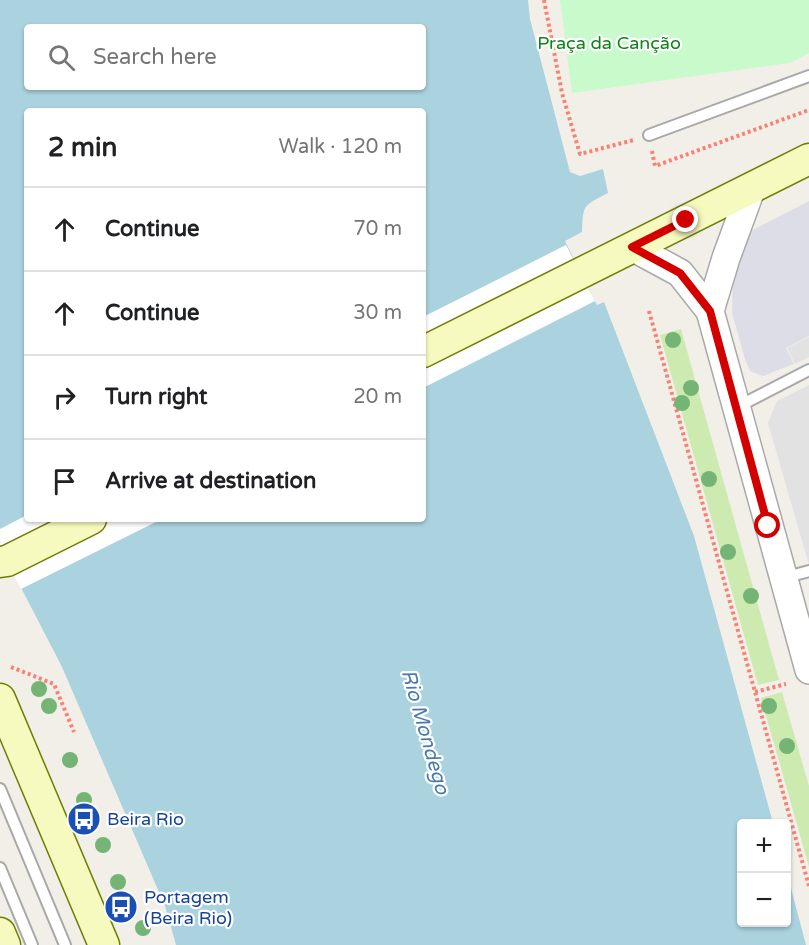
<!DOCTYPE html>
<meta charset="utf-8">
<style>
:root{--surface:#fff;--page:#f2f2f2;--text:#202124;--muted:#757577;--line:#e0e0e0}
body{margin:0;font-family:"Varela Round",sans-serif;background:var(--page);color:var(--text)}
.controls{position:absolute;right:18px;bottom:18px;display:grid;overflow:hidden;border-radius:6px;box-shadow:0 2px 4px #0004}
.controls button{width:54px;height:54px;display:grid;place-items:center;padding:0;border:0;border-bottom:2px solid var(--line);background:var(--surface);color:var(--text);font:30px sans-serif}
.stop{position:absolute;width:18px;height:18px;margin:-14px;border:4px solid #d40000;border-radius:50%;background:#fff}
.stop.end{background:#d40000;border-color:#fff;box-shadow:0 2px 6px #0008}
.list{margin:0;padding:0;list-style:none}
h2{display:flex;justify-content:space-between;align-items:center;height:78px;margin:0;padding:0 24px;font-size:26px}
h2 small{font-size:20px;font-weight:400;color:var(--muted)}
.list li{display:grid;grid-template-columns:39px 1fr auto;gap:18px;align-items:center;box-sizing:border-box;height:84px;padding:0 24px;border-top:2px solid var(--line)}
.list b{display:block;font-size:22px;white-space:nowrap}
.list em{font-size:20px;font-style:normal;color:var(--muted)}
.icon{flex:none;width:33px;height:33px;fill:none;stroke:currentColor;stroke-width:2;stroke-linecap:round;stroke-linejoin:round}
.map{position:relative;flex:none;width:809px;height:945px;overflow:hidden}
.search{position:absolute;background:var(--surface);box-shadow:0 2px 4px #0004;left:24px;top:24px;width:402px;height:66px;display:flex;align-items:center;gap:15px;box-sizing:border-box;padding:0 21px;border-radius:6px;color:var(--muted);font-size:22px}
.panel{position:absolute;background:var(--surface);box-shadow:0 2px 4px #0004;left:24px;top:108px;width:402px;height:414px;border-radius:6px}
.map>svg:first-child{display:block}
.grass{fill:#cdebb0}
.park{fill:#c8facc}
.parking{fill:#e2e2e2}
.plaza{fill:#dddde8}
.water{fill:#aad3df;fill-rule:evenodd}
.pier{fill:#fff}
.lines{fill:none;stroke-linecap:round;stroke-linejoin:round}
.service-casing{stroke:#a9a9a9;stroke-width:14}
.tertiary-casing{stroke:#a9a9a9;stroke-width:30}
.secondary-casing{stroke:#707d05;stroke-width:33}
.path{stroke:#fa8072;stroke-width:4;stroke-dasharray:3 3;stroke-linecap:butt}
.service{stroke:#fff;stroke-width:10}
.tertiary{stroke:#fff;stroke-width:27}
.secondary{stroke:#f7fabf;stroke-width:30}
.tree{fill:#74b475}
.route{stroke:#d40000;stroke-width:8}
.labels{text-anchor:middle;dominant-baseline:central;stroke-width:4.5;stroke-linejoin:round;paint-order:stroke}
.park-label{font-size:18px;fill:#0c8416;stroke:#fff}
.transit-label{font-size:18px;fill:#164399;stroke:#fff;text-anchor:start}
.water-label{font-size:20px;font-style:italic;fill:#4a7aab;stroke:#fff}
</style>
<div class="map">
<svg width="809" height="945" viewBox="0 0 809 945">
<rect width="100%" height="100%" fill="#f2efe9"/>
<path class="grass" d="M 681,329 L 779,680 L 758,685 L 660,335 Z
M 782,692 L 809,786 L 809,867 L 761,698 Z"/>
<path class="park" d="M 560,0 L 809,0 L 809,53 L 790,63 L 572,93 Z"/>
<path class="parking" d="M 809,337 L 809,357 L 795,364 L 787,348 Z
M 809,385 L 809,565 L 768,423 L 777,401 Z"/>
<path class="plaza" d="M 809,201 L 809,336 L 786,348 L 794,364 L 763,376 L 750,371 L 745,359 L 732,313 L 733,274 L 744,241 L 751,231 Z"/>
<path class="water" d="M 0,0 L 528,0 L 530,19 L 570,172 L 580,176 L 603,169 L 608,193 C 583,206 583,204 582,232 L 565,241 L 597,305 L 604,302 L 694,536 L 773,823 L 742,824 L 742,922 L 786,922 L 787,873 L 806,945 L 176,945 L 165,906 L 62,667 L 0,547 ZM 27,27 L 423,27 L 423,87 L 27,87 ZM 27,111 L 423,111 L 423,519 L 27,519 Z"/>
<path class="pier" d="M 566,245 L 595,301 L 423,388 L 423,317 Z
M 27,515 L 27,519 L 162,519 L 21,589 L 0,547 L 0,529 Z"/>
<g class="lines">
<defs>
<path id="service" d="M 649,135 L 809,76
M 737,407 L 809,370
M 783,578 L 809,571
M 0,789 L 65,945
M 0,868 L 32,945"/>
<path id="tertiary" d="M 632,247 L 680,273 L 710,311 L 809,670
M 710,311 L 726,258 L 752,187"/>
<path id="secondary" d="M 423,352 L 809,159
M 0,562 L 7,561 L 91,519
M 0,699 L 104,945
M 0,933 L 5,945"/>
</defs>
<use href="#service" class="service-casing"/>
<use href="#tertiary" class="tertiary-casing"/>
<use href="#secondary" class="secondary-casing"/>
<path class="path" d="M 544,0 L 562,93 L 580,154 L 634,140
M 652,151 L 655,166 L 809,110
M 649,311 L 809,886
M 11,667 L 54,684 L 74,732
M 755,692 L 786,684"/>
<use href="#service" class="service"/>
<use href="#tertiary" class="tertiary"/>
<use href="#secondary" class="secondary"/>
</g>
<g class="tree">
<circle cx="673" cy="340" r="8"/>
<circle cx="691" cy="388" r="8"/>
<circle cx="682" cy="403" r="8"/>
<circle cx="709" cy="479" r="8"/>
<circle cx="728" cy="552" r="8"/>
<circle cx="751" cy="596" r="8"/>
<circle cx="39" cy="689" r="8"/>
<circle cx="49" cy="706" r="8"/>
<circle cx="769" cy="706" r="8"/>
<circle cx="787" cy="746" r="8"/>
<circle cx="70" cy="760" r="8"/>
<circle cx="84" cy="800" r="8"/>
<circle cx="103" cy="845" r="8"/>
<circle cx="118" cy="882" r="8"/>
<circle cx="143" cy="928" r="8"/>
</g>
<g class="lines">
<path class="route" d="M 686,220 L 632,247 L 680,273 L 710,311 L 768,526"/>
</g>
<defs>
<symbol id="bus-disc" viewBox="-11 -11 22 22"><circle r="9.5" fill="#1a4fb4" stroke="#fff"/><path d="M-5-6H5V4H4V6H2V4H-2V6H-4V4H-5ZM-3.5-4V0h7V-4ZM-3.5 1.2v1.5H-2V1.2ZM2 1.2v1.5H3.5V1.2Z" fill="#fff"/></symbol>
</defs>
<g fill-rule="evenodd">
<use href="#bus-disc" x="65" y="800" width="38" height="38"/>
<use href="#bus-disc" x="102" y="888" width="38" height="38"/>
</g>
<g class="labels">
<g class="park-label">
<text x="609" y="43">Praça da Canção</text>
</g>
<g class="transit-label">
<text x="107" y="819">Beira Rio</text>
<text x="144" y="897">Portagem<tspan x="144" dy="21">(Beira Rio)</tspan></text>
</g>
<g class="water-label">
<text transform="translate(425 732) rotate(74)">Rio Mondego</text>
</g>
</g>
</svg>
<div class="controls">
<button>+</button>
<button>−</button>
</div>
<div class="stop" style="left:768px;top:526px"></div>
<div class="stop end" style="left:686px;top:220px"></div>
<div class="search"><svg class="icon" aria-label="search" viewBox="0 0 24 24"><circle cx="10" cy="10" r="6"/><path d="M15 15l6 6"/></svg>Search here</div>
<section class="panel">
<h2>2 min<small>Walk · 120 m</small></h2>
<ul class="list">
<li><svg class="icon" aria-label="ahead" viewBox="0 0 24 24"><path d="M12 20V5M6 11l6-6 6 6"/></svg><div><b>Continue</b></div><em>70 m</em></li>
<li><svg class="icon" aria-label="ahead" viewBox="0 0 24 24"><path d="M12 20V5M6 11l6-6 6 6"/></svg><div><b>Continue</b></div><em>30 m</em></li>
<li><svg class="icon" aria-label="right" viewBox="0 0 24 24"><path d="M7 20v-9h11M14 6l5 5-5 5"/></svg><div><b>Turn right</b></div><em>20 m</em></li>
<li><svg class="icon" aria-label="arrive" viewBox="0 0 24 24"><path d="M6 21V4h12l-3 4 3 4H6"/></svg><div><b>Arrive at destination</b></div></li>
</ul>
</section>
</div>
